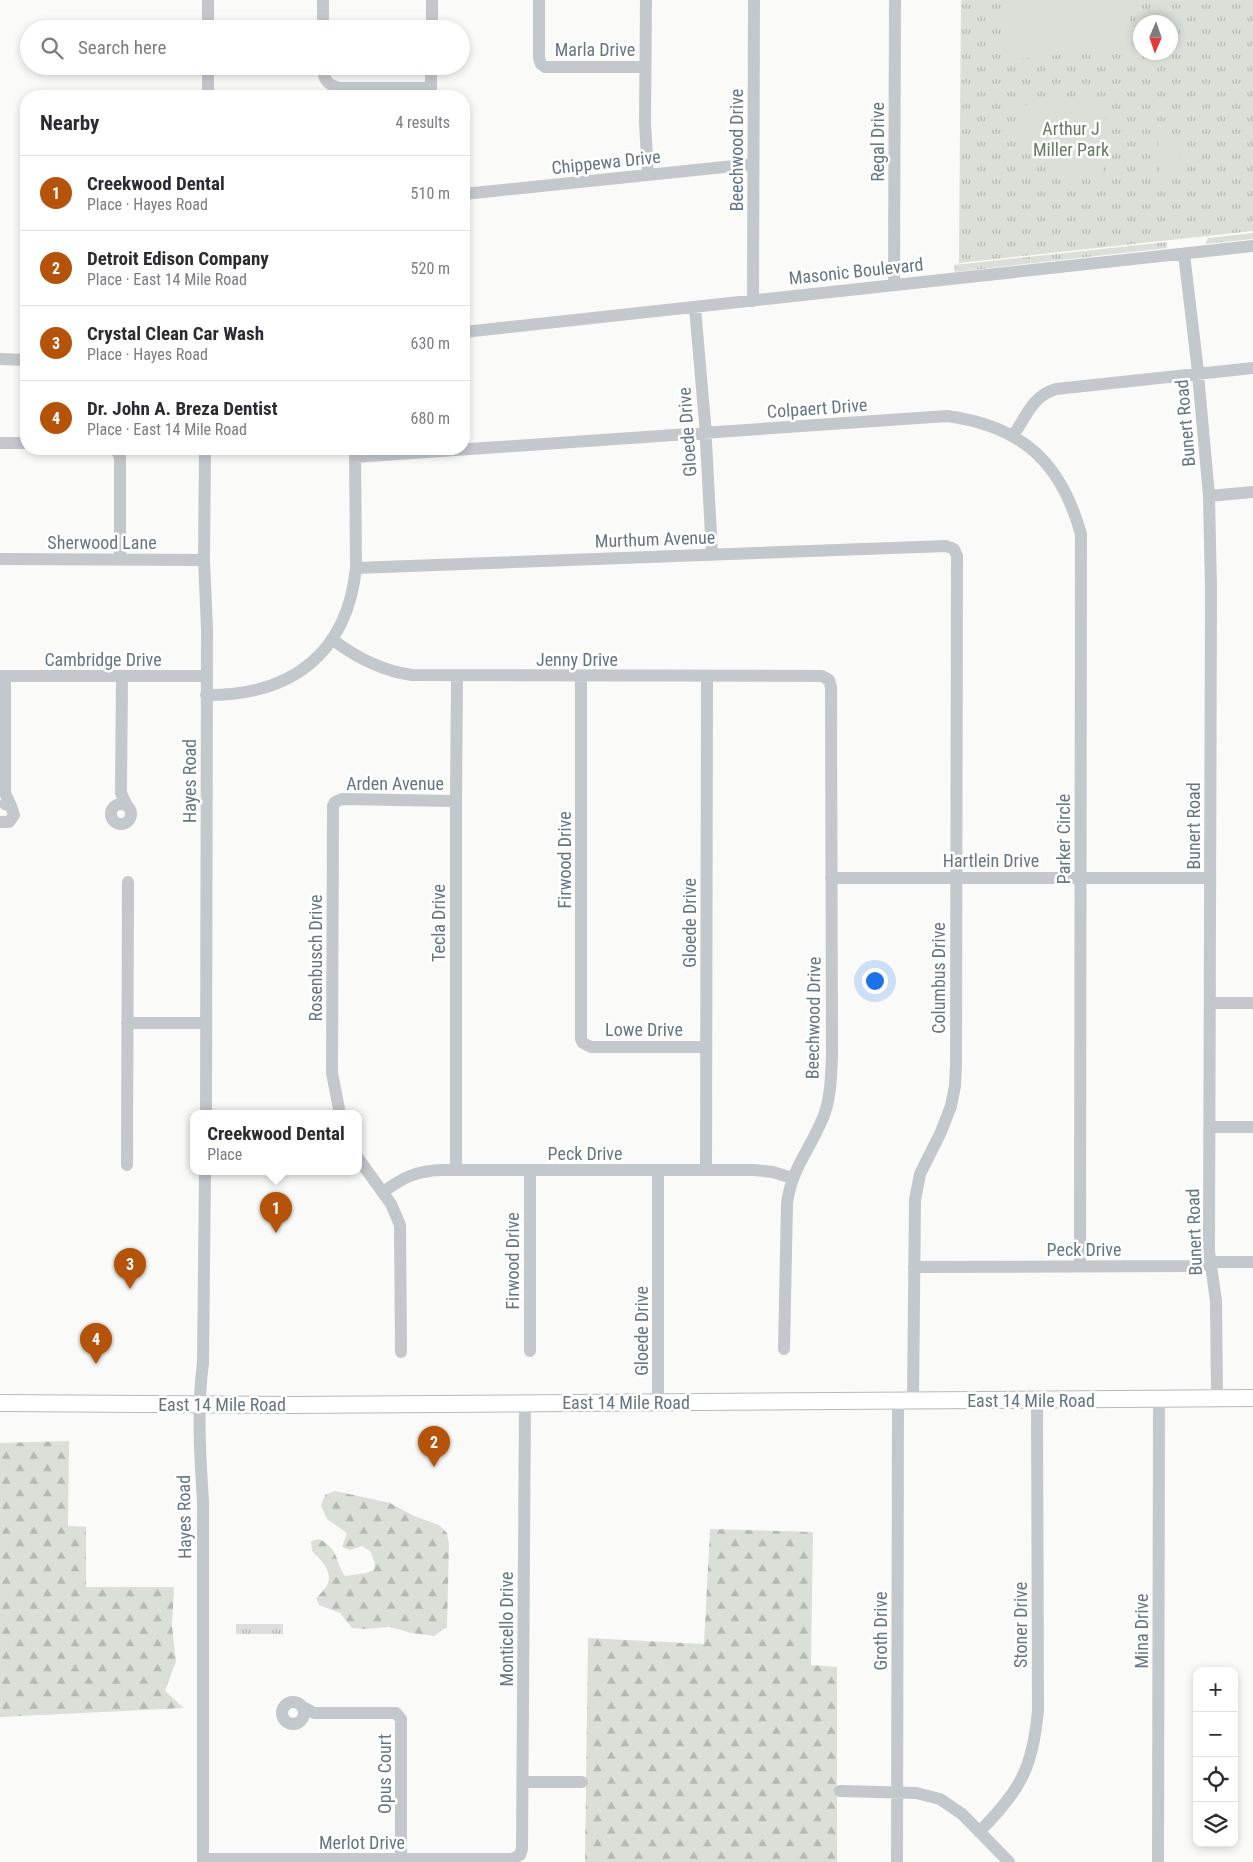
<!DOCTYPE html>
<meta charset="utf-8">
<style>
:root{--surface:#fff;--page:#f2f2f3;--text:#2b2b33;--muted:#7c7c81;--line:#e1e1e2;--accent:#b45309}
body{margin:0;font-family:"Roboto Condensed",sans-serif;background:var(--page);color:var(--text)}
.controls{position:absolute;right:15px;bottom:15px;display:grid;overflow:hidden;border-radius:10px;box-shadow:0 2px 8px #0003}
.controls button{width:45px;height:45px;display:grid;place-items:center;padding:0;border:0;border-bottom:1px solid var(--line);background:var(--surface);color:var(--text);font:25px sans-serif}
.compass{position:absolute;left:1133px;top:15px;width:45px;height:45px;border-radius:50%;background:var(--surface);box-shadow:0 2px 8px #0003;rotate:182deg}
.you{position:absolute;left:874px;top:980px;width:18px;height:18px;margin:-12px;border:4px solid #fff;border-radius:50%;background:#1a73e8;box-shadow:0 0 0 8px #1a73e833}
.badge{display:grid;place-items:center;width:32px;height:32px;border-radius:50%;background:var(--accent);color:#fff;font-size:16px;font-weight:700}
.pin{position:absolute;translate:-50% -41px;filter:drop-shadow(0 1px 2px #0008)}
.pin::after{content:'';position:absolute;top:26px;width:18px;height:15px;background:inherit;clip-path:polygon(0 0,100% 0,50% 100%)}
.popup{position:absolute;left:190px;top:1110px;width:172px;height:65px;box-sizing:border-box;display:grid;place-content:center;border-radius:10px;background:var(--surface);filter:drop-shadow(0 1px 4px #0005);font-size:16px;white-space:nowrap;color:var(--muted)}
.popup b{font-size:19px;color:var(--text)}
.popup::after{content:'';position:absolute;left:50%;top:100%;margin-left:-10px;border:10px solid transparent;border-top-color:var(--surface)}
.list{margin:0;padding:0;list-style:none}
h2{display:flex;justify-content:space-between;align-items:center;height:65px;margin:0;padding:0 20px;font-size:21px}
h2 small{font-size:16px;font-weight:400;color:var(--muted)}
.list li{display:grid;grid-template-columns:32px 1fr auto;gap:15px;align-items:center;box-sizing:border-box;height:75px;padding:0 20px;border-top:1px solid var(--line)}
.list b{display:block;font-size:19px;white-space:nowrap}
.list p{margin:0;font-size:16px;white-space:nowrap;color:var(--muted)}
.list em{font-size:16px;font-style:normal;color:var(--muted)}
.icon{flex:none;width:28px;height:28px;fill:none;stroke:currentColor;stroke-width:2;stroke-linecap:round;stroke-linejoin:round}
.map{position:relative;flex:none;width:1253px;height:1862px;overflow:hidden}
.search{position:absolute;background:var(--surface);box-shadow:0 2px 8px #0003;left:20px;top:20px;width:450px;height:55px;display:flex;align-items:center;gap:12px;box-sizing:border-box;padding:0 18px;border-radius:28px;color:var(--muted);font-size:19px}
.panel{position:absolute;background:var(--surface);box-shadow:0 2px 8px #0003;left:20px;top:90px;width:450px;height:365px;border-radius:20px}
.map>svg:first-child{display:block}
.grass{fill:url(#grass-tufts);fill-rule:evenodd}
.forest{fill:url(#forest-firs)}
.garden{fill:#dadfd7}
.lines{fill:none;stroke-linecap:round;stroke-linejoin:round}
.major-casing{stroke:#b5babe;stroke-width:18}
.minor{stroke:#c3c8cc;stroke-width:12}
.major{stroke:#fff;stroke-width:16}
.labels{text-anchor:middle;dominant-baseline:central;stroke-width:5;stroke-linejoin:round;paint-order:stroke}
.street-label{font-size:18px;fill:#657683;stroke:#fff}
.park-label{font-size:18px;fill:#687a64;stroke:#fff}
</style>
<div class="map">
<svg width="1253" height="1862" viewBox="0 0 1253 1862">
<defs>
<pattern id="grass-tufts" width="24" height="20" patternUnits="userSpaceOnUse" patternTransform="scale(1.25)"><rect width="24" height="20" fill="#dadfd7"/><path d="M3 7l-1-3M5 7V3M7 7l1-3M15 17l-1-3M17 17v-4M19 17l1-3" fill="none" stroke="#b4b9b4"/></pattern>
<pattern id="forest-firs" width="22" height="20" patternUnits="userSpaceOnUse" patternTransform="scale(1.25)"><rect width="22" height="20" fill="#dadfd7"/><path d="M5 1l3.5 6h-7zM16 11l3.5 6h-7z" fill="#b4b9b4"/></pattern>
</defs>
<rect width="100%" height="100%" fill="#fafaf8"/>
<path class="grass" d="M 961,0 L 1253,0 L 1253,231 L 959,263 ZM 1140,22 L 1170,22 L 1170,52 L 1140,52 Z
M 1253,233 L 1253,239 L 1205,244 L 1208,238 Z
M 1167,242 L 1167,248 L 955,272 L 954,265 Z
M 236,1624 L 283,1624 L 283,1634 L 236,1634 Z"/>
<path class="forest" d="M 69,1441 L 68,1526 L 86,1527 L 86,1587 L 174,1587 L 172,1626 L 176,1661 L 165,1691 L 184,1708 L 0,1717 L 0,1443 Z
M 335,1491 L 390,1503 L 414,1516 L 439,1525 L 447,1533 L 449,1544 L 447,1627 L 434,1636 L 411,1633 L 390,1627 L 365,1629 L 352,1628 L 340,1613 L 319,1605 L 316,1598 C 338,1579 329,1568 312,1551 L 311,1541 L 319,1539 C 340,1550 334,1560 345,1576 L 366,1573 L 374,1570 L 375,1563 L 370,1551 L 362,1546 L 350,1550 L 342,1547 L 347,1533 L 327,1519 L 321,1506 L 325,1495 Z
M 710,1529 L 813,1532 L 811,1665 L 837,1667 L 837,1862 L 585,1862 L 588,1638 L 704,1644 Z"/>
<path class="garden" d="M 1002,0 L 1128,0 L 1132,48 L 1008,60 Z
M 1080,98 L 1089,99 L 1091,103 L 1096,104 L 1100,107 L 1100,111 L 1105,114 L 1105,122 L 1101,123 L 1104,175 C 1075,180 1044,171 1028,146 C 1026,141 1022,137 1021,132 C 1018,123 1018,113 1016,105 L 1080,102 Z
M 1158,138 L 1180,138 L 1181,178 L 1159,178 Z"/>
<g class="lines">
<defs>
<path id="major" d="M 0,1403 L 290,1405 L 1253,1398"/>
</defs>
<use href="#major" class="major-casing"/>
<path class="minor" d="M 208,0 L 208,29
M 323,0 L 323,29
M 539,0 L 539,58 L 541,64 L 545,67 L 645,67
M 646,0 L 645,123 L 648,175
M 432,29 L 432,0
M 208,66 L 208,96
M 323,66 C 323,79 327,85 340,88 L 431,88
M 431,96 L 431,66
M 464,194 L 753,164
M 1184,254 L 1197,363 L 1209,496 L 1211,588 L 1209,1251 L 1216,1301 L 1217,1398
M 894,285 L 895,0
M 753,301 L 754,0
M 695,308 L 705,423 L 712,554
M 464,332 L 1253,246
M 0,359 L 26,360
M 1013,436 C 1026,417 1032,396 1056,389 L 1253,368
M 0,443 L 26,443
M 116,449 L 120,457 L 120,559
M 205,449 L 204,560 L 207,629 L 206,1114
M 355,457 L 947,416 C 1022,426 1061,462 1081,534 L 1080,1266
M 1209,496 L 1253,492
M 0,559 L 204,560
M 356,568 L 946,546 L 954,549 L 957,556 L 956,1064 L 955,1086 L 951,1106 L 941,1132 L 920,1174 L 915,1200 L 913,1400
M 333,640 C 357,658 382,671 412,675 L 822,676 L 829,680 L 831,687 L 832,1055 C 831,1077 831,1100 822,1120 C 809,1151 792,1168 787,1203 L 784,1349
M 0,676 L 207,676
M 5,676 L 5,793 L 11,806
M 122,676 L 121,793 L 127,806
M 581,677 L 581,1039 L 583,1043 L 591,1047 L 706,1047
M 206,695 C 291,696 347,654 356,568 L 355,449
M111 814a10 10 0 1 1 20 0a10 10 0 1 1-20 0Z
M 0,822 L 9,822 L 14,815 L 11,806 L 5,804
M 831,878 L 1210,878
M 1210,1003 L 1253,1003
M 127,1023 L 205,1023
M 340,1114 L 332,1073 L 333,806 L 335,802 L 342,799 L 456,801
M 1210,1127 L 1253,1127
M 358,1158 L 391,1204 L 400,1225 L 401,1352
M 127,1165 L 128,882
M 456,1170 L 456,801 L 457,676
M 706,1170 L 707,677
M 383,1192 C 404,1177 416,1171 441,1170 L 754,1170 L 773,1172 L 792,1178
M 914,1267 L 1194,1266 L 1218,1262 L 1253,1262
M 530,1351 L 530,1170
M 658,1402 L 658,1170
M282 1713a11 11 0 1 1 22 0a11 11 0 1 1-22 0Z
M 303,1707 L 314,1713 L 396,1713 L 401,1719 L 401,1859
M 523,1782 L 582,1782
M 840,1791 L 916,1793 L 940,1799 L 962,1814 L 1009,1862
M 979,1832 C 1020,1791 1033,1768 1038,1710 L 1037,1400
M 203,1859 L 512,1859 L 520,1855 L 522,1849 L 525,1402
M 203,1862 L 203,1501 C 200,1455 197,1408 203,1363 L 205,1172
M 897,1862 L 898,1400
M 1158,1862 L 1159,1399"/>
<use href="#major" class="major"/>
</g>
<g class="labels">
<g class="street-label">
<text x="595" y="49">Marla Drive</text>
<text transform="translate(877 142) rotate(-90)">Regal Drive</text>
<text transform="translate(736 150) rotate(-90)">Beechwood Drive</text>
<text transform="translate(606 162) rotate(-6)">Chippewa Drive</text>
<text transform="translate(856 271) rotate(-6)">Masonic Boulevard</text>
<text transform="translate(817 408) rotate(-4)">Colpaert Drive</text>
<text transform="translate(1185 423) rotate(-95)">Bunert Road</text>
<text transform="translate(687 432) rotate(-94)">Gloede Drive</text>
<text transform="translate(655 539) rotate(-2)">Murthum Avenue</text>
<text x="102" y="542">Sherwood Lane</text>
<text x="103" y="659">Cambridge Drive</text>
<text x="577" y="659">Jenny Drive</text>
<text transform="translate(189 781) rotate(-90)">Hayes Road</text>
<text x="395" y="783">Arden Avenue</text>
<text transform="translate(1193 826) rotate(-90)">Bunert Road</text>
<text transform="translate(1063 839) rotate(-90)">Parker Circle</text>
<text transform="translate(564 860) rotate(-90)">Firwood Drive</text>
<text x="991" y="860">Hartlein Drive</text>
<text transform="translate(438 923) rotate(-90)">Tecla Drive</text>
<text transform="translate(689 923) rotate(-90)">Gloede Drive</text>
<text transform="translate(315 958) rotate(-90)">Rosenbusch Drive</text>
<text transform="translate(938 978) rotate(-90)">Columbus Drive</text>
<text transform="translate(813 1018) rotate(-89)">Beechwood Drive</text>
<text x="644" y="1029">Lowe Drive</text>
<text x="585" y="1153">Peck Drive</text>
<text transform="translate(1194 1232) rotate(-92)">Bunert Road</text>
<text x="1084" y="1249">Peck Drive</text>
<text transform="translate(512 1261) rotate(-90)">Firwood Drive</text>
<text transform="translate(641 1331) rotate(-90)">Gloede Drive</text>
<text x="1031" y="1400">East 14 Mile Road</text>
<text x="626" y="1402">East 14 Mile Road</text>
<text x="222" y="1404">East 14 Mile Road</text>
<text transform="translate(184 1517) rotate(-91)">Hayes Road</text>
<text transform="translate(1020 1625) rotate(-90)">Stoner Drive</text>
<text transform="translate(506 1629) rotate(-90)">Monticello Drive</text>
<text transform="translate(880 1631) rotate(-90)">Groth Drive</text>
<text transform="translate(1141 1631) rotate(-90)">Mina Drive</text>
<text transform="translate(384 1774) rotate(-90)">Opus Court</text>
<text x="362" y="1842">Merlot Drive</text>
</g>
<g class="park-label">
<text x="1071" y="128">Arthur J<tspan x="1071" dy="21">Miller Park</tspan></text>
</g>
</g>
</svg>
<div class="controls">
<button>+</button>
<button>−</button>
<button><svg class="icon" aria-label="locate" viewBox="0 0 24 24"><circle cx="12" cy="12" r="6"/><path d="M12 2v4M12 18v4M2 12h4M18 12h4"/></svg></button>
<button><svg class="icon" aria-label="layers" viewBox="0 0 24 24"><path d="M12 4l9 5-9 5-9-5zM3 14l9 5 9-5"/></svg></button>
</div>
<svg class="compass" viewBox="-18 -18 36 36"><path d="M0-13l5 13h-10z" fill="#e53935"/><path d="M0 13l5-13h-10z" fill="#7c7c81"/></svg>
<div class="you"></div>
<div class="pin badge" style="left:276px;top:1233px">1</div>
<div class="popup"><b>Creekwood Dental</b>Place</div>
<div class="pin badge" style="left:434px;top:1467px">2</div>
<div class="pin badge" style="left:130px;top:1289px">3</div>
<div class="pin badge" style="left:96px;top:1364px">4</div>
<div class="search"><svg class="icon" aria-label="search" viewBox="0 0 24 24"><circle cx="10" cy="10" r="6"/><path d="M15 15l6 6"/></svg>Search here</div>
<section class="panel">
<h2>Nearby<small>4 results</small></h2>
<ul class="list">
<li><span class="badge">1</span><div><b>Creekwood Dental</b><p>Place · Hayes Road</p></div><em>510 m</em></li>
<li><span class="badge">2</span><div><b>Detroit Edison Company</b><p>Place · East 14 Mile Road</p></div><em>520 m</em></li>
<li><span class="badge">3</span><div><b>Crystal Clean Car Wash</b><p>Place · Hayes Road</p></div><em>630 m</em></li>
<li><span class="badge">4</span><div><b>Dr. John A. Breza Dentist</b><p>Place · East 14 Mile Road</p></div><em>680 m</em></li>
</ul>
</section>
</div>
